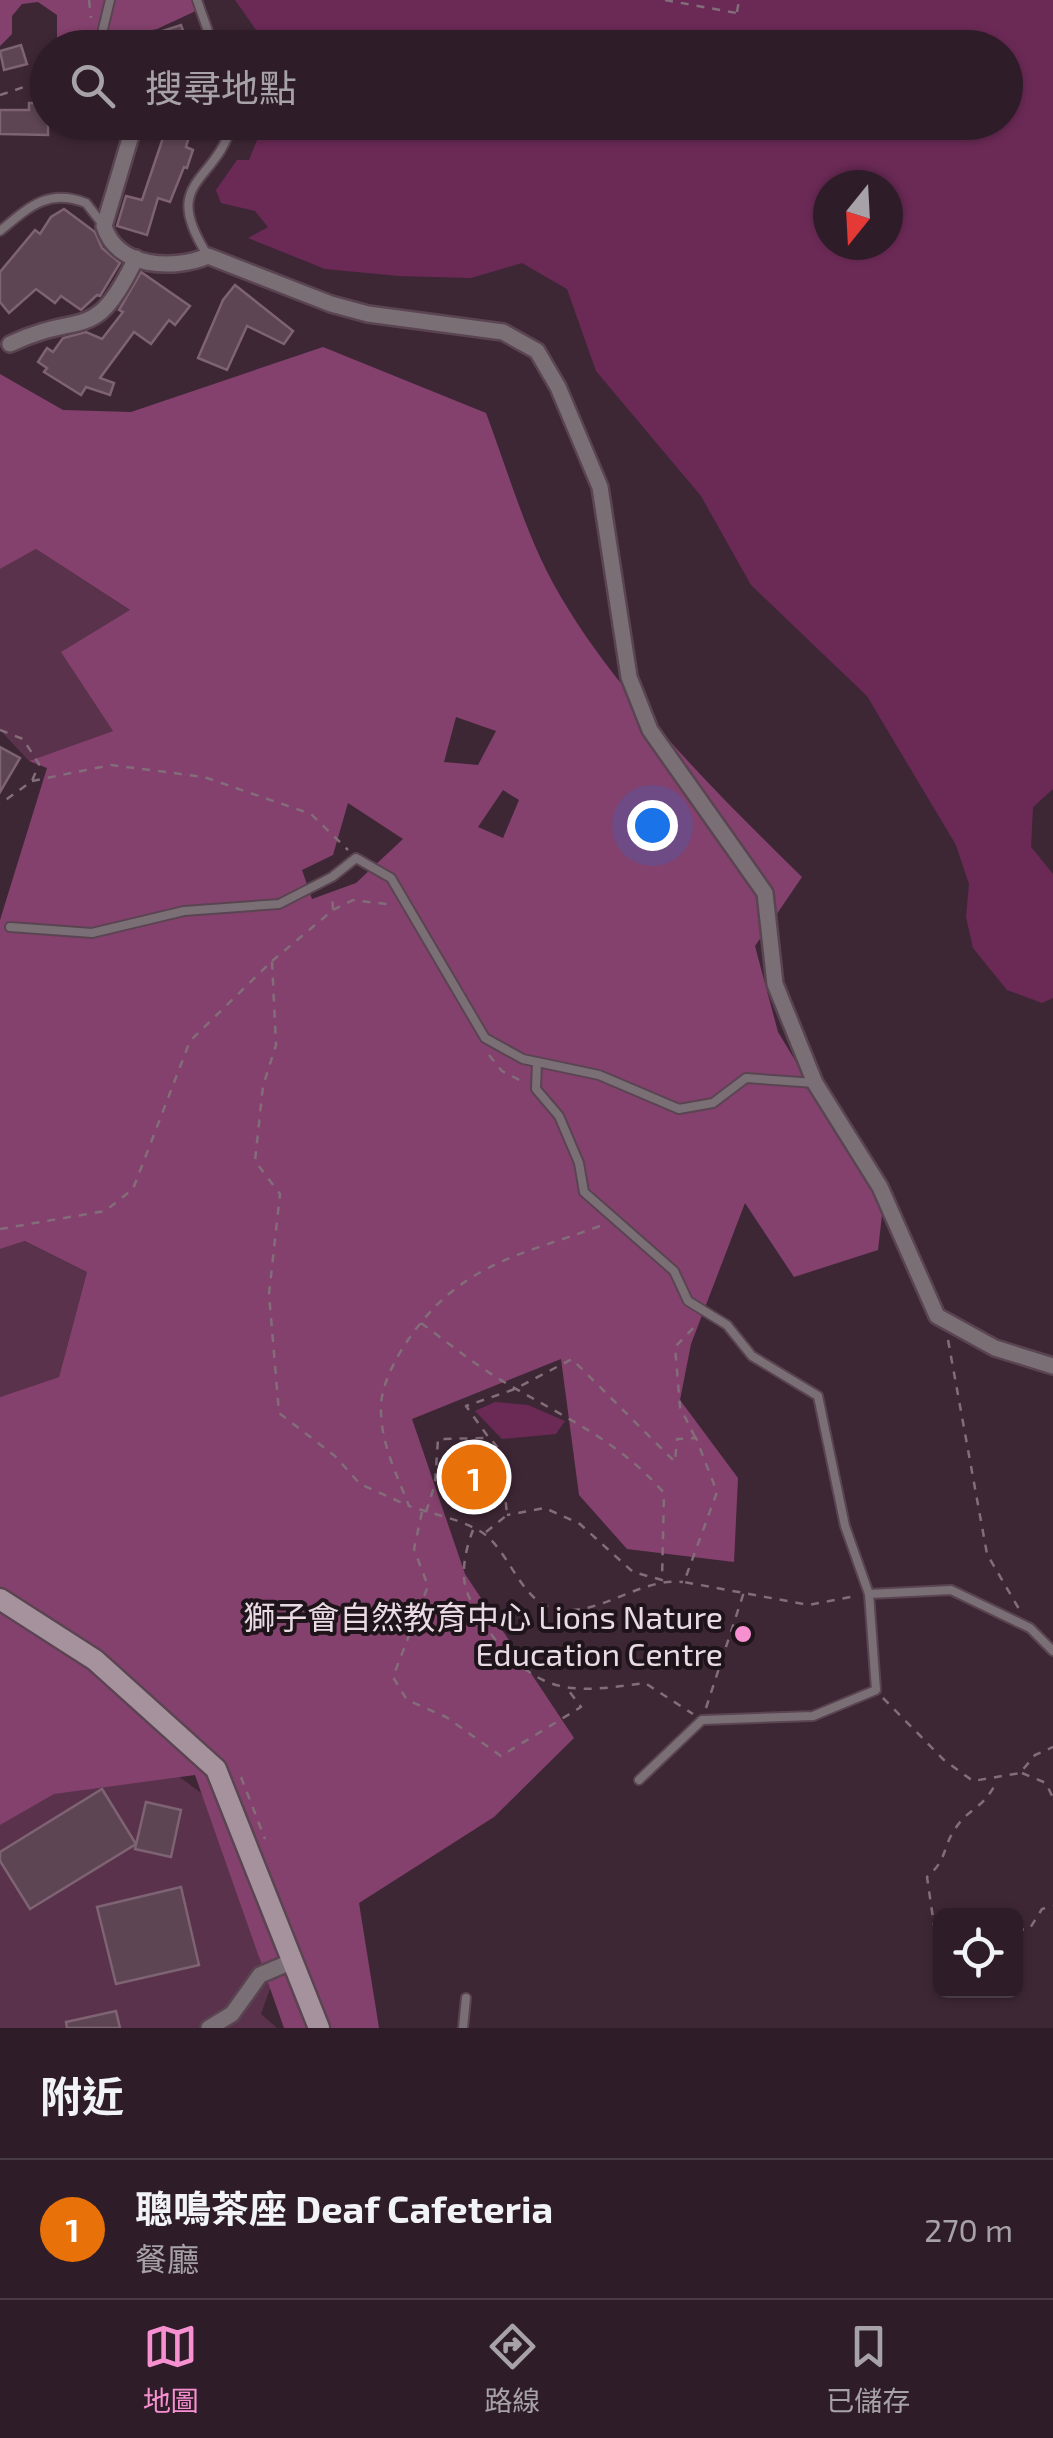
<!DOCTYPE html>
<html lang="zh-TW">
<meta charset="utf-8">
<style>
:root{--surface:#2e1d28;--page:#3a2a34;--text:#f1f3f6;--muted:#a7a2a8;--line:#493b45;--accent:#f690d1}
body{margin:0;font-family:"Exo 2","Noto Sans TC",sans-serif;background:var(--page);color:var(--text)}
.controls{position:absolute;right:30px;bottom:30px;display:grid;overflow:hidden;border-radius:15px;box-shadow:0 2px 8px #0004}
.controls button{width:90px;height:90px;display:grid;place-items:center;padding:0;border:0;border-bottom:2px solid var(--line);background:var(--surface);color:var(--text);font:50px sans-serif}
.compass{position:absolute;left:813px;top:170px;width:90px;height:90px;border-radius:50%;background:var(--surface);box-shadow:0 2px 8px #0004;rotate:198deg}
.you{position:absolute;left:652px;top:825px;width:35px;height:35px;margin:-25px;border:8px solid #fff;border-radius:50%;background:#1a73e8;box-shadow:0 0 0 15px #1a73e833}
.badge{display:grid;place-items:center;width:65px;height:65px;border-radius:50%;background:var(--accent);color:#fff;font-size:32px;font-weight:700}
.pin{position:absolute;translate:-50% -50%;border:5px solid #fff;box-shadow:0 2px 10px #0006}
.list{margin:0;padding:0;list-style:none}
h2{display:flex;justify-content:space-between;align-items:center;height:130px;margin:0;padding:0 40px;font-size:42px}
h2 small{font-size:32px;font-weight:400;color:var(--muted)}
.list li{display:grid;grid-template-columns:65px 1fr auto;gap:30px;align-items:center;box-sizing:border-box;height:140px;padding:0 40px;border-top:2px solid var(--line)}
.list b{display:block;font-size:38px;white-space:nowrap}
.list p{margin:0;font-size:32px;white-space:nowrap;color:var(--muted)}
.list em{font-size:32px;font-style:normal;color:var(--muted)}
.icon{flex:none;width:55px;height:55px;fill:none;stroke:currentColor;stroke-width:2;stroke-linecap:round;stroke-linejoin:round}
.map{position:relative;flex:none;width:1053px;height:2028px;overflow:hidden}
.search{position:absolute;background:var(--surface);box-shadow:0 2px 8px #0004;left:30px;right:30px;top:30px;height:110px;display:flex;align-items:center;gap:25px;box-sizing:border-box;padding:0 35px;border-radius:55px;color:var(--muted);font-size:38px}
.sheet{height:270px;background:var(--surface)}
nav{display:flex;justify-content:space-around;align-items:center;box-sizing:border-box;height:140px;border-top:2px solid var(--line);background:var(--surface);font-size:28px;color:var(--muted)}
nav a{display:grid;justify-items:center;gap:5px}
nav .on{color:var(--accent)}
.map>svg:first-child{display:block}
.green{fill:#5a324c}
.forest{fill:#84416d;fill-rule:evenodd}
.water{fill:#6b2a56;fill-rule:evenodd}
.building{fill:#5e4554;stroke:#7e6373;stroke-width:2.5}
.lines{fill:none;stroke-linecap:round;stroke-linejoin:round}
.lane-casing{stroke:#5a4451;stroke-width:12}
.street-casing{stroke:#5a4451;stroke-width:20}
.secondary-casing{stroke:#5a4451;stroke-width:25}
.path{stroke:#826d79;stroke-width:2.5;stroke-dasharray:8 8;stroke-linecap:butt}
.lane{stroke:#7b6f76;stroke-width:8}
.street{stroke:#7b6f76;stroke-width:15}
.secondary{stroke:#a6929d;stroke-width:20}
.poi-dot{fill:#f690d1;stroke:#1e141a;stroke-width:4}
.labels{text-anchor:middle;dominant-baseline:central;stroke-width:8;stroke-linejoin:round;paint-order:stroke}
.poi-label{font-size:32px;fill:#eadae3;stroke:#1e141a;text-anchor:end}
</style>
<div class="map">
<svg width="1053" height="2028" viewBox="0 0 1053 2028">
<rect width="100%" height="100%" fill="#3e2735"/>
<path class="green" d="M 36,549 L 131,611 L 113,731 L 29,761 L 0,730 L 0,569 Z
M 25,1241 L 87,1272 L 59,1377 L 0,1397 L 0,1249 Z
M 0,1642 L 205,1796 L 268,1943 L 259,1958 L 271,1986 L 261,2014 L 277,2028 L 0,2028 Z"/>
<path class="forest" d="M 0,0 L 196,0 L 200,9 L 157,29 L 68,48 L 57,43 L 57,15 L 38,2 L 22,4 L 12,16 L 12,34 L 0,46 Z
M 323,347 L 486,413 C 504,461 519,511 540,557 C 591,669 714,791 802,877 L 755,946 L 778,1032 L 883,1206 L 878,1250 L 794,1277 L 745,1203 L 691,1344 L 680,1400 L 738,1478 L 734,1562 L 627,1549 L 579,1495 L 561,1359 L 412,1419 L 465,1574 L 574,1738 L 494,1817 L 359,1903 L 379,2028 L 284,2028 L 195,1775 L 54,1794 L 0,1825 L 0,1397 L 59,1377 L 87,1272 L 25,1241 L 0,1249 L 0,920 L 47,768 L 29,761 L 113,731 L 61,652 L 130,610 L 36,549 L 0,569 L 0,374 L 63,410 L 131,412 ZM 456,717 L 496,731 L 478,765 L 444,762 ZM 503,790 L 519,800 L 503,838 L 478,827 ZM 348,803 L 403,839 L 356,883 L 312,899 L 302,870 L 333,855 Z"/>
<path class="water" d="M 235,0 L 1053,0 L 1053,789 L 1033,807 L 1031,847 L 1053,874 L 1053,998 L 1042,1003 L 1007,990 L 973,948 L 966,917 L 969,884 L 956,845 L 867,696 L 751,585 L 701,496 L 596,371 L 567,289 L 522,263 L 471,278 L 399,276 L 325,269 L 248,238 L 268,227 L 255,211 L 221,203 L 216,190 L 237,160 L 249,160 L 264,123 L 1006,122 L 1006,48 L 260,47 L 259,34 ZM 828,185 L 888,185 L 888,245 L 828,245 Z
M 495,1402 L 528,1405 L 565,1421 L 556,1434 L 502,1439 L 475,1411 Z"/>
<path class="building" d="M 181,25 L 189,48 L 162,48 L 156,33 Z
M 21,45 L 27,64 L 4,70 L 0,51 Z
M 29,103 L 48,103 L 48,135 L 0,134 L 0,110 L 29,110 Z
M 167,126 L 190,133 L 186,147 L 193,150 L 187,168 L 184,167 L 170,202 L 158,198 L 147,235 L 117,226 L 126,196 L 142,200 Z
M 64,209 L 95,232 L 102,248 L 120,263 L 100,296 L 97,295 L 81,310 L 61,296 L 55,303 L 36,289 L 9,313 L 0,302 L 0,272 L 35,230 L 40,234 L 51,217 Z
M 141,272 L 190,306 L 175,325 L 169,320 L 151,344 L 134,332 L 100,378 L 114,383 L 110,395 L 86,387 L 81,395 L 44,372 L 47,368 L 38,362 L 47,348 L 53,352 L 63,338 L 86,332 L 102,339 L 123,312 L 119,310 Z
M 235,285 L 293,331 L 284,344 L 247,326 L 227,370 L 198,358 L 223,300 Z
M 0,747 L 20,758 L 0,792 Z
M 102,1789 L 136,1844 L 30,1909 L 0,1861 L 0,1852 Z
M 146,1802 L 181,1810 L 171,1857 L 135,1849 Z
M 181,1887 L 199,1965 L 116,1984 L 97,1907 Z
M 116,2011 L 120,2028 L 67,2028 L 66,2022 Z"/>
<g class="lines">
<defs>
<path id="lane" d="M 197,0 L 214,48
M 108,48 L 103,29 L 110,0
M 0,231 C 29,207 48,188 86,203 L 104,226
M 208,256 C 159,179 215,186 233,122
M 10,927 L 92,933 L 184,911 L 279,904 L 332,877 L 356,858 L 391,878 L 485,1038 L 523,1059 L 599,1075 L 679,1109 L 713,1103 L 746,1078 L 815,1083
M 537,1062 L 536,1089 L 559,1116 L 579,1163 L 584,1192 L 674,1271 L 688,1301 L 727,1325 L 752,1356 L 818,1396 L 845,1526 L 869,1594
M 639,1780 L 702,1720 L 813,1716 L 876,1690 L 869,1594 L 951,1590 L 1030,1628 L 1053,1651
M 463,2028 L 466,1998"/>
<path id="street" d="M 135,122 L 104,226 C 117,269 175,270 208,256 L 331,304 L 368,314 L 503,332 L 537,351 L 558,387 L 600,487 L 629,677 L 650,730 L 765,893 L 775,984 L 815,1083 L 880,1187 L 937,1316 L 995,1348 L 1053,1366
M 10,344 C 84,309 94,346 136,258
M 209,2028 L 232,2014 L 260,1975 L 293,1961"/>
<path id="secondary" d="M 0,1599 L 95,1660 L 216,1769 L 319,2028"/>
</defs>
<use href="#lane" class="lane-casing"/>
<use href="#street" class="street-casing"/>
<use href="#secondary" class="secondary-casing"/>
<path class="path" d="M 89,0 L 91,18
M 665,0 L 742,14
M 737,12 L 739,0
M 0,95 L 48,79
M 0,730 L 23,739 L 39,764 L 32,781 L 0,804
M 32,781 L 111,765 L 204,777 L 311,814 L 348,850
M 333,910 L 353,900 L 394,905
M 272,961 L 333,910 L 332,894
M 489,1055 L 502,1071 L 525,1083
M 600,1226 C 518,1256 460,1264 408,1340 C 395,1359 380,1387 381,1410 C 381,1444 397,1475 409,1506 C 432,1514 470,1521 488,1537 C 512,1559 523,1602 555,1609 C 598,1618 640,1577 683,1582
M 0,1229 L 105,1211 L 133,1189 L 190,1041 L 272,961 L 276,1045 L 263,1086 L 255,1161 L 280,1194 L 269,1294 L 279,1413 L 335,1456 L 360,1484 L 409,1506
M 421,1323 C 451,1345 479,1368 511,1386 C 568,1419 621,1443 664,1493 L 662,1580 L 633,1572 L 580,1524 L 545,1508 L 507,1515
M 948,1340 L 987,1554 L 1019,1609
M 695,1437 L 680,1407 L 675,1347 L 698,1323
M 422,1512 L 414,1549 L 428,1586 L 393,1677 L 407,1700 L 446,1717 L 501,1756 L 581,1707 L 566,1687
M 426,1512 L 435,1484 L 438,1439 L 489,1438 L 466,1406 L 515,1389 L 572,1359 L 675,1462 L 677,1439 L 696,1438 L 717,1492 L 684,1582 L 809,1605 L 856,1596
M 473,1530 C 466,1548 460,1573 467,1592 C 480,1625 511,1665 543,1680 C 574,1695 613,1687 645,1683 L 693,1714
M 486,1532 L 507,1515 L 501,1452 L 491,1439
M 883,1698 L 944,1760 L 973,1781 L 1020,1773 L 1035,1755 L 1053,1747
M 706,1708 L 744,1592
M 1022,1773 L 1046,1783 L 1053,1798
M 241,1777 L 265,1839
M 940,1926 L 934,1925 L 927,1877 C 948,1859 942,1848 955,1829 C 969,1807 982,1811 997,1781
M 1016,1931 L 1030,1928 L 1042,1909 L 1053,1906"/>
<use href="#lane" class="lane"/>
<use href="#street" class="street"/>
<use href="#secondary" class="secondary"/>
</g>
<circle class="poi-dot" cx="743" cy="1634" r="10"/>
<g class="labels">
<g class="poi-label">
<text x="723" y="1616">獅子會自然教育中心 Lions Nature<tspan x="723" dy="37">Education Centre</tspan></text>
</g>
</g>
</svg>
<div class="controls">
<button><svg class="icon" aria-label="locate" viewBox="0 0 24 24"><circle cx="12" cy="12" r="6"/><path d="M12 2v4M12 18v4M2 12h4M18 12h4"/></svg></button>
</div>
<svg class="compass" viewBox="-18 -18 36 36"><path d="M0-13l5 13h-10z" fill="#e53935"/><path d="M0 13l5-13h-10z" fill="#a7a2a8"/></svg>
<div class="you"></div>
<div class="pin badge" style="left:474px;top:1477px;background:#e8710a">1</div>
<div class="search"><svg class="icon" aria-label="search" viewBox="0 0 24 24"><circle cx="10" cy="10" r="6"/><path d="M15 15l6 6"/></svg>搜尋地點</div>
</div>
<section class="sheet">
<h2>附近<small></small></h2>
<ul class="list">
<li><span class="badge" style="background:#e8710a">1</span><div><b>聰鳴茶座 Deaf Cafeteria</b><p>餐廳</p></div><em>270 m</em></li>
</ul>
</section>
<nav>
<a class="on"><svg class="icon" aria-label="map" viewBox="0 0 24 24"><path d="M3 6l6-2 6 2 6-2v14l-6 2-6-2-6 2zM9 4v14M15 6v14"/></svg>地圖</a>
<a><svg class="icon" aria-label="directions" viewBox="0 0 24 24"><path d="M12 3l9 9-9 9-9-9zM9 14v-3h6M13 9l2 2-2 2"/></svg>路線</a>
<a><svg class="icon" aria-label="saved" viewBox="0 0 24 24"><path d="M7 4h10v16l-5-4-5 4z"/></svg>已儲存</a>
</nav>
